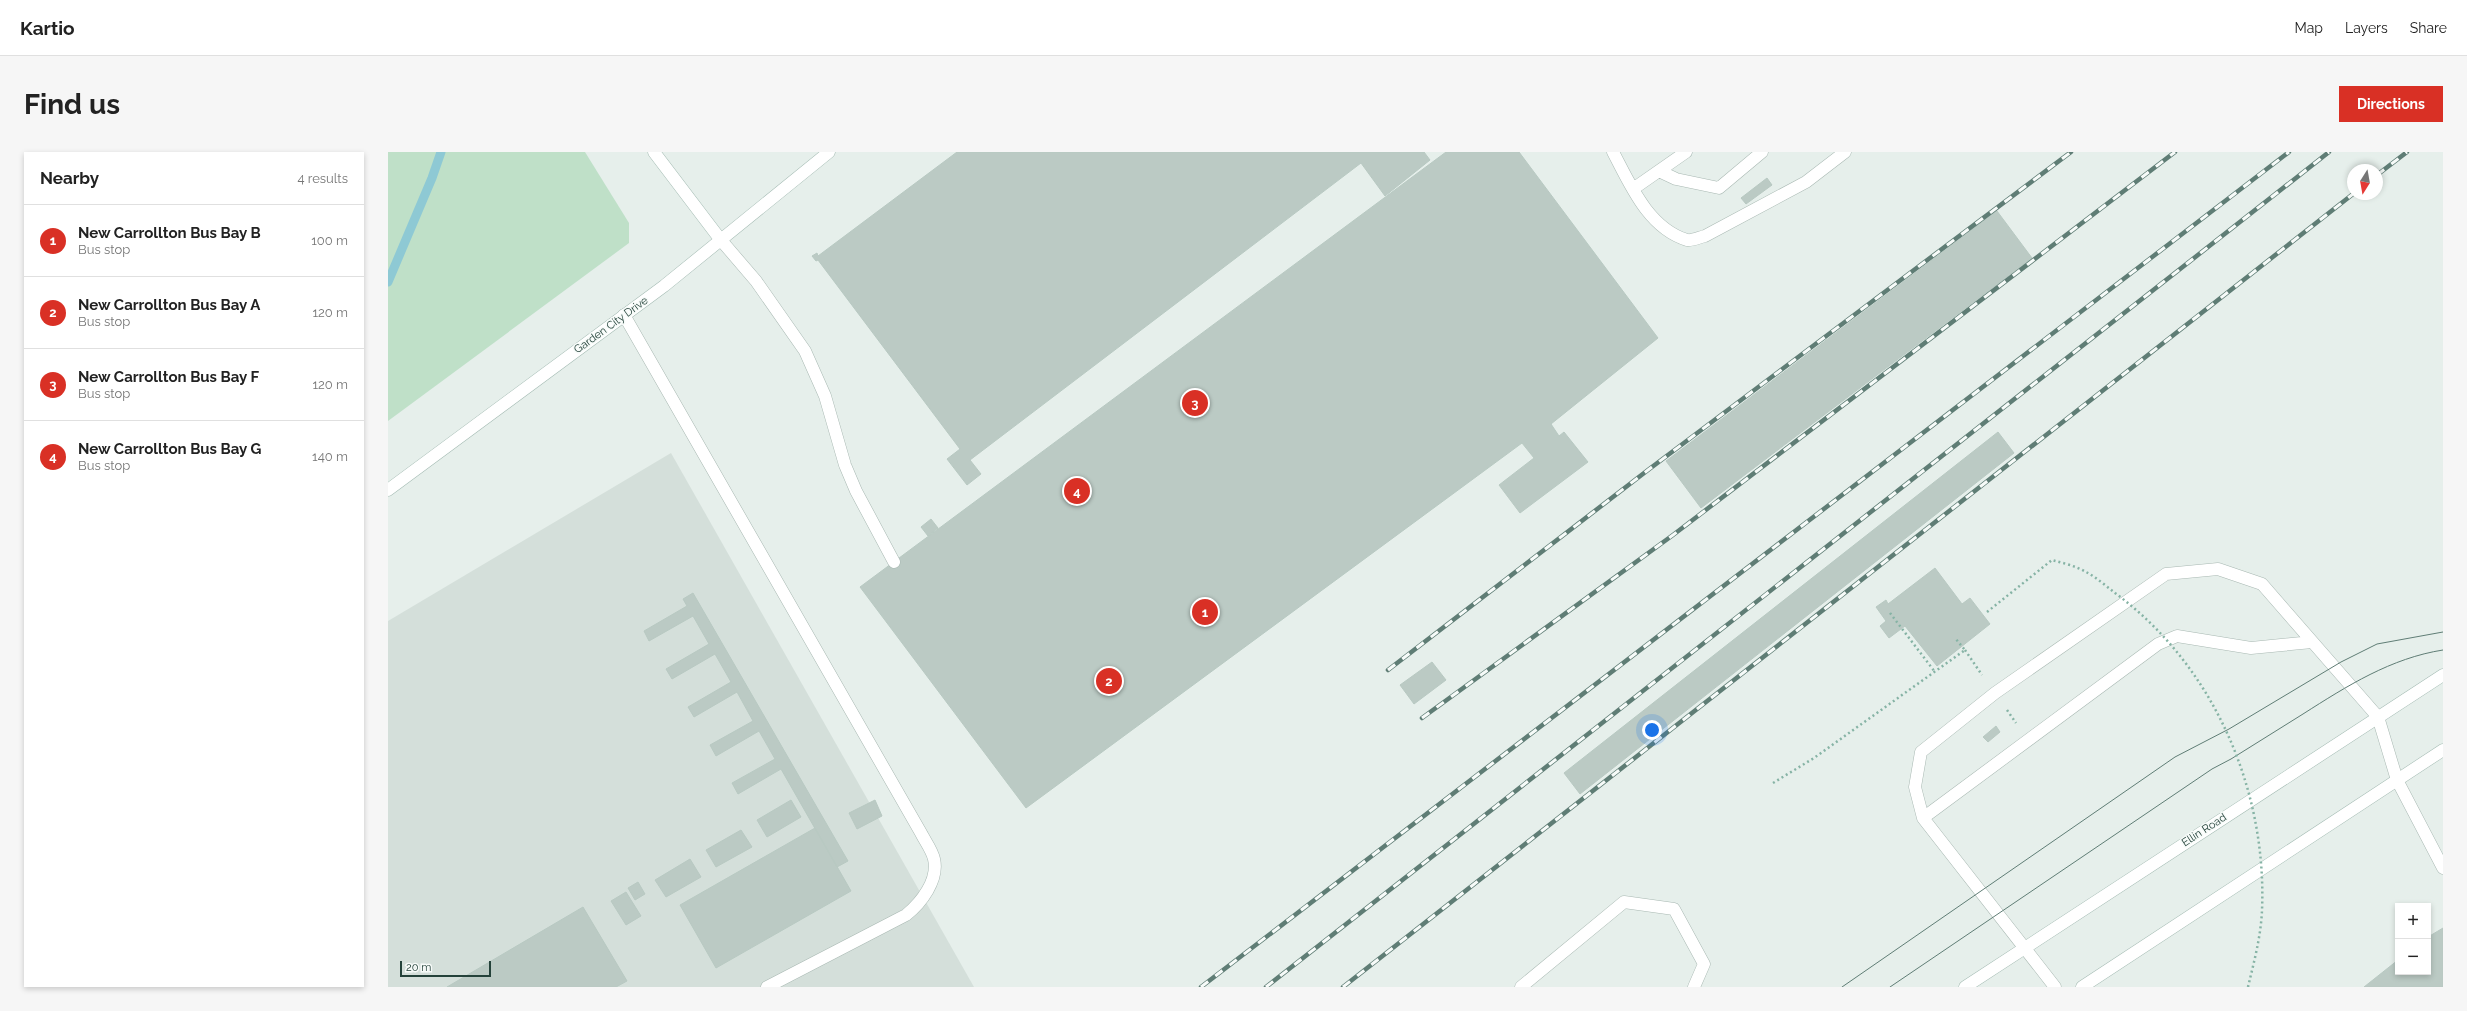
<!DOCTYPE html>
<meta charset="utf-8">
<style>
:root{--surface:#fff;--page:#f6f6f6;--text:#222;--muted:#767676;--line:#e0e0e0;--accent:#d93025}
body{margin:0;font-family:Raleway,sans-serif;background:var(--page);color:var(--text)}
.controls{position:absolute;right:12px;bottom:12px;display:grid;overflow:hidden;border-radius:0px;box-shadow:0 2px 6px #0003}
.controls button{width:36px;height:36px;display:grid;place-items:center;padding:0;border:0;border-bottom:1px solid var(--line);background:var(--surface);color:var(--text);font:20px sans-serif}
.compass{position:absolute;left:1959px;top:12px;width:36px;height:36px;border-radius:50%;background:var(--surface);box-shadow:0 2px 6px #0003;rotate:191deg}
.scale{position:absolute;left:12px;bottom:10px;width:91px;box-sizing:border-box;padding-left:4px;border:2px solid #24423a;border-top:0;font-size:11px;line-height:14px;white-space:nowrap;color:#24423a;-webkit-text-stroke:3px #f7fbf9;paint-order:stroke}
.you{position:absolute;left:1264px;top:578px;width:14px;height:14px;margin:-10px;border:3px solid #fff;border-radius:50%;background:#1a73e8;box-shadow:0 0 0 6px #1a73e833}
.badge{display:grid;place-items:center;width:26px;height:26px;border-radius:50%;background:var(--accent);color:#fff;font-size:13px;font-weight:700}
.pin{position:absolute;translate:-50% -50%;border:2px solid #fff;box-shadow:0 1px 4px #0006}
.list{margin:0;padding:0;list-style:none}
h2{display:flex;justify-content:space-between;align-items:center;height:52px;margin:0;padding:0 16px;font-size:17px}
h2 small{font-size:13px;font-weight:400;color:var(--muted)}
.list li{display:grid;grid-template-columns:26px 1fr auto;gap:12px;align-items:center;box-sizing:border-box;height:72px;padding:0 16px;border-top:1px solid var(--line)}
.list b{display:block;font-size:15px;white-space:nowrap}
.list p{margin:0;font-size:13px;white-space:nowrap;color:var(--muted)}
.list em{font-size:13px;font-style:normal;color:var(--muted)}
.map{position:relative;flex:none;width:2055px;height:835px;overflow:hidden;border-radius:0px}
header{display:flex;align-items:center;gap:24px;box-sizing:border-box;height:56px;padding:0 20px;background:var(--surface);border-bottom:1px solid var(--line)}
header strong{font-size:19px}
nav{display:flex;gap:22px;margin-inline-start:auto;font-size:14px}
.intro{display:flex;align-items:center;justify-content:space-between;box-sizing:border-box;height:96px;padding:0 24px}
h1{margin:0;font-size:28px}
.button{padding:10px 18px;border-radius:0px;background:var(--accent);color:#fff;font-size:14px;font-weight:700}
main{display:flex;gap:24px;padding:0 24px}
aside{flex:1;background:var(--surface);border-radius:0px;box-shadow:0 2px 6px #0003}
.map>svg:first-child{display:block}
.built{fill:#d4dfda}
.green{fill:#bfe0c8}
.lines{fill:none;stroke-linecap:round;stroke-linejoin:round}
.stream{stroke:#8ec9d4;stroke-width:9}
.building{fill:#bbcac4;stroke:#b8c9c2}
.lane-casing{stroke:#a8b8b2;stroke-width:13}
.secondary-casing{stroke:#a4bbb3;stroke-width:13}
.path{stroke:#86b3a5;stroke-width:2.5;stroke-dasharray:2 3;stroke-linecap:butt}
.lane{stroke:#fff;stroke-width:12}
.secondary{stroke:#fff;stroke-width:12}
.tram{stroke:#5f7d75;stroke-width:1}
.rail-casing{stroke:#5f7d75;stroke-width:4.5}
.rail{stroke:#f7fbf9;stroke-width:3;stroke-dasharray:9;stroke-linecap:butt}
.path-bridge{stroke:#86b3a5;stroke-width:2.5;stroke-dasharray:2 3;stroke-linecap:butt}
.labels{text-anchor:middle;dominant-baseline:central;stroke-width:3;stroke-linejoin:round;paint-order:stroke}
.street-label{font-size:11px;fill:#24423a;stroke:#f7fbf9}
</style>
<header>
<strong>Kartio</strong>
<nav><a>Map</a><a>Layers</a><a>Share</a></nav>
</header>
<div class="intro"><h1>Find us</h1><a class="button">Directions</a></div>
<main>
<aside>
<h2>Nearby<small>4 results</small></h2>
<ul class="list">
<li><span class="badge">1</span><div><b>New Carrollton Bus Bay B</b><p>Bus stop</p></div><em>100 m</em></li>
<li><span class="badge">2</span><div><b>New Carrollton Bus Bay A</b><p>Bus stop</p></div><em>120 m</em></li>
<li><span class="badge">3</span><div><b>New Carrollton Bus Bay F</b><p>Bus stop</p></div><em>120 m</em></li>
<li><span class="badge">4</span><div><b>New Carrollton Bus Bay G</b><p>Bus stop</p></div><em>140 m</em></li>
</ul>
</aside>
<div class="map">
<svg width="2055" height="835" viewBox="0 0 2055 835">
<rect width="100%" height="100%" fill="#e6efeb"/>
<path class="built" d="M 283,301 L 586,835 L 0,835 L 0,469 Z"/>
<path class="green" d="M 0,0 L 197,0 L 241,71 L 241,91 L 0,269 Z"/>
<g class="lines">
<path class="stream" d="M 0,130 L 44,26 L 53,0"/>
</g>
<path class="building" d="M 569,0 L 1036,0 L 1042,8 L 997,44 L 973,11 L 582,308 L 593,322 L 579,333 L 559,307 L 572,297 L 430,108 L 428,109 L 424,104 L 429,101 L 430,104 Z
M 1058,0 L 1131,0 L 1270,186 L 1163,272 L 1171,284 L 1176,280 L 1200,310 L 1132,361 L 1111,333 L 1146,306 L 1134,291 L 638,656 L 472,435 Z
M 1379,26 L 1384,33 L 1358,52 L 1353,46 Z
M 1609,59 L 1644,106 L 1313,356 L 1278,309 Z
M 1610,280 L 1626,301 L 1192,642 L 1176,621 Z
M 543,367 L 550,376 L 540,384 L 533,375 Z
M 1547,416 L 1574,452 L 1582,446 L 1602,472 L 1549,514 L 1517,474 L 1501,486 L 1492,474 L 1498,469 L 1488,455 L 1498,448 L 1500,452 Z
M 305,441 L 460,709 L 449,715 L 393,617 L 350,642 L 344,631 L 387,607 L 371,579 L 328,604 L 322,593 L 365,569 L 349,540 L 306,565 L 300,555 L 343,530 L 327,502 L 284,527 L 278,517 L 321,492 L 305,464 L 261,489 L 256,479 L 299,454 L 295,447 Z
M 1044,510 L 1058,528 L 1026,552 L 1012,533 Z
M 1608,574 L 1612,580 L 1600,590 L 1595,585 Z
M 403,648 L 413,665 L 379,685 L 369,668 Z
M 487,648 L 494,664 L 469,677 L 461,661 Z
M 427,676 L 463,739 L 328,816 L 292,753 Z
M 353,678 L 364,695 L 328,715 L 318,698 Z
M 302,707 L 313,725 L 278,745 L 267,728 Z
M 250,730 L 257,742 L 247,748 L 240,736 Z
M 238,740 L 253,764 L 238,773 L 223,749 Z
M 195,755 L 239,829 L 228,835 L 59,835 Z
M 2055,776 L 2055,835 L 1976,835 L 2010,808 L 2010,820 L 2040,820 L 2040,785 Z"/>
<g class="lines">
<defs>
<path id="lane" d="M 1225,0 C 1242,32 1260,76 1299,88 C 1304,89 1312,85 1317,84 L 1418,30 L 1457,0
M 1271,19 L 1288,27 L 1331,36 L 1374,0
M 1245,37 L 1298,0
M 332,87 L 368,129 L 417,199 L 437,244 L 457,313 L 468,339 L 506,410
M 236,163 L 533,681 C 537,689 544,698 546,707 C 551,728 533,751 518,763 L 379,835
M 1535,666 L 1770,492 L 1789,484 L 1863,496 L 1924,490
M 1133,835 L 1236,750 L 1286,757 L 1316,812 L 1306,835
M 1667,835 L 1535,666 L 1527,635 L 1533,600 L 1607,541 L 1778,422 L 1830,417 L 1874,432 L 1990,565 L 2009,628 L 2055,716"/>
<path id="secondary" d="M 266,0 L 332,87
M 0,338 L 276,134 L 441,0
M 1577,835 L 2055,523
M 1694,835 L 2055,598"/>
</defs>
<use href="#lane" class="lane-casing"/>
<use href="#secondary" class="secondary-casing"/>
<path class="path" d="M 1502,461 L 1547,520
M 1577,498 L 1594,523
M 1619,558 L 1628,571
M 1385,631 L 1426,606 L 1577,498 L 1567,486"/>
<use href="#lane" class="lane"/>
<use href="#secondary" class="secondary"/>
<path class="tram" d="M 1454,835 L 1787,605 L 1841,577 L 1953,510 L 1989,492 L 2055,480
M 1502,835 L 1824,617 L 1843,607 C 1867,592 1891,577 1915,562 C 1959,534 2003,506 2055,498"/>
<defs>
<path id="rail" d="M 1989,23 L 2019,0
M 1000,518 L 1260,318 L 1683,0
M 1034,566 L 1285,383 L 1787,0
M 813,835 L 1901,0
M 878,835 L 1941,0
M 955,835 L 1965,42"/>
</defs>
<use href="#rail" class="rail-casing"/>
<use href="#rail" class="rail"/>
<path class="path-bridge" d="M 1599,460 L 1664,408 C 1675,411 1688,414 1698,420 C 1708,425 1718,434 1727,441 C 1825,513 1879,637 1874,758 C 1873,784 1866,810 1860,835"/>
</g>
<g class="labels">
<g class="street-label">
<text transform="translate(223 173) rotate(-36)">Garden City Drive</text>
<text transform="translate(1816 678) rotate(-33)">Ellin Road</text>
</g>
</g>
</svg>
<div class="controls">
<button>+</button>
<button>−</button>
</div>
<svg class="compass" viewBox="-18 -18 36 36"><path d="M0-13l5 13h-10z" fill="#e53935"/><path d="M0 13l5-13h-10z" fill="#767676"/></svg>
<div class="scale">20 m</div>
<div class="you"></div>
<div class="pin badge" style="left:817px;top:460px">1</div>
<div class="pin badge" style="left:721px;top:529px">2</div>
<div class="pin badge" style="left:807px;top:251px">3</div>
<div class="pin badge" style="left:689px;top:339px">4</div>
</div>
</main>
